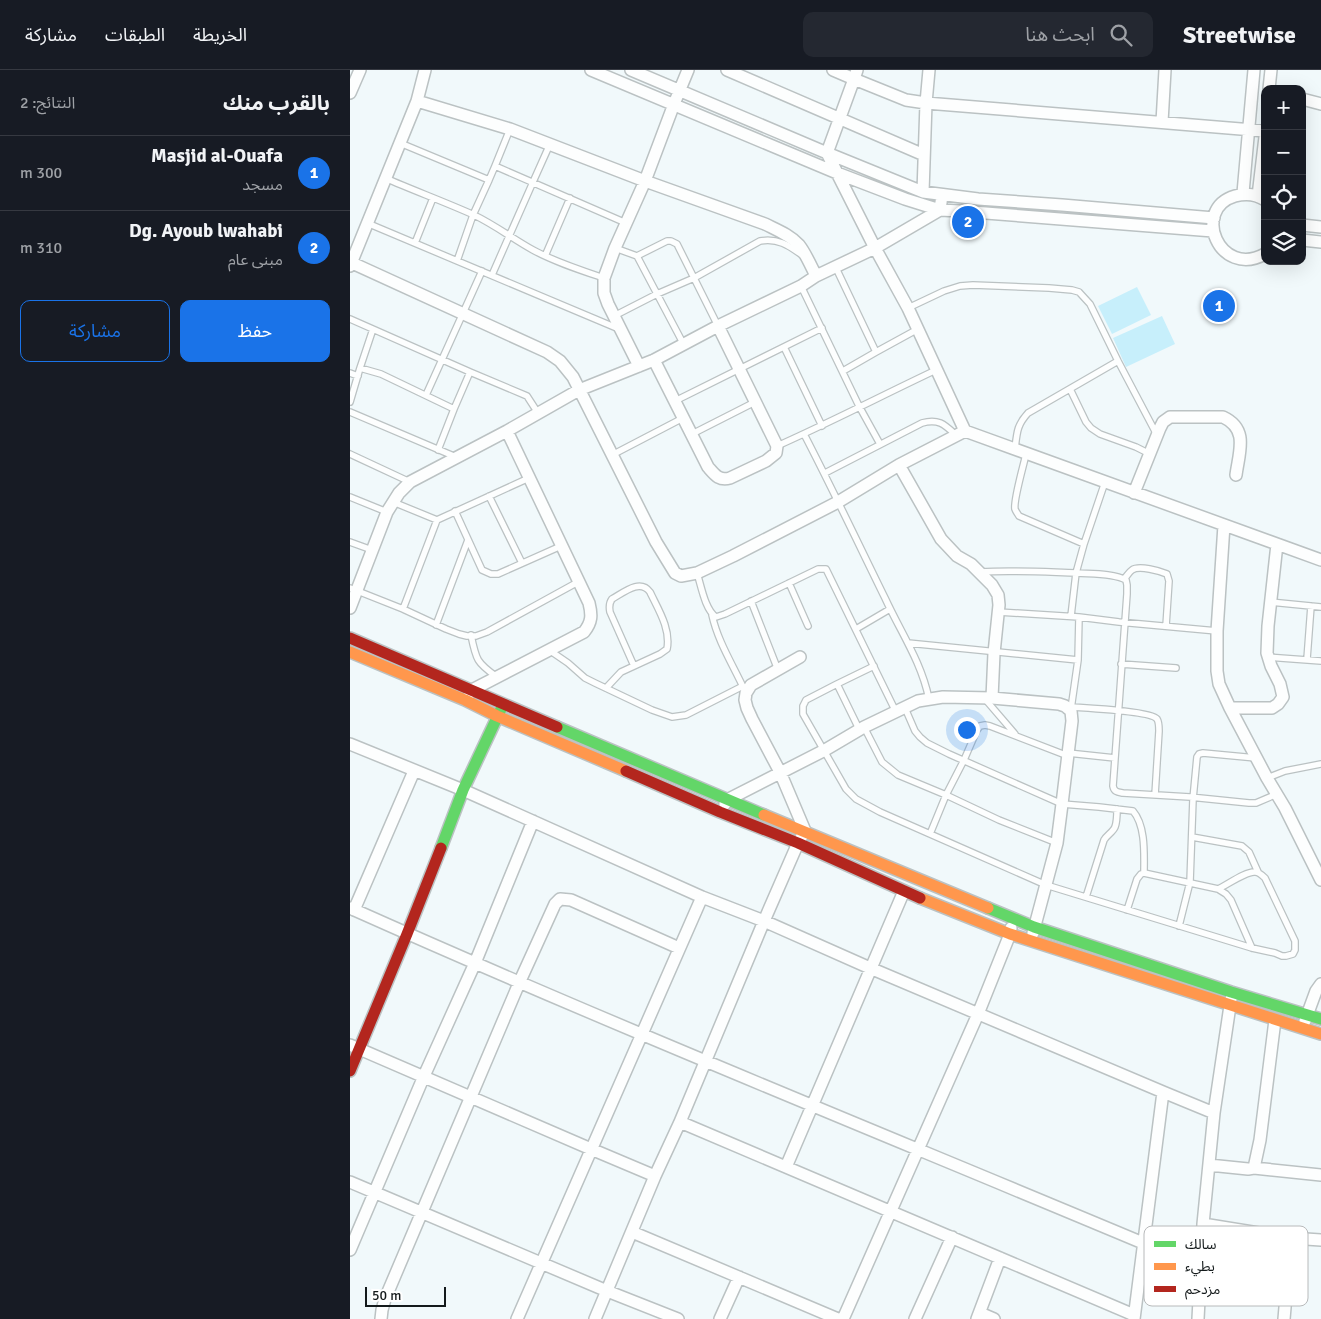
<!DOCTYPE html>
<html lang="ar">
<meta charset="utf-8">
<style>
:root{--surface:#171b24;--page:#242831;--text:#f1f3f6;--muted:#9ea1a6;--line:#363941;--accent:#1a73e8}
body{margin:0;font-family:Signika,"Noto Sans Arabic",sans-serif;background:var(--page);color:var(--text);direction:rtl}
.controls{position:absolute;right:15px;top:15px;display:grid;overflow:hidden;border-radius:10px;box-shadow:0 5px 20px #0002}
.controls button{width:45px;height:45px;display:grid;place-items:center;padding:0;border:0;border-bottom:1px solid var(--line);background:var(--surface);color:var(--text);font:25px sans-serif}
.scale{position:absolute;left:15px;bottom:12px;width:81px;box-sizing:border-box;padding-left:5px;border:2px solid #141a1b;border-top:0;font-size:14px;line-height:18px;white-space:nowrap;color:#141a1b;-webkit-text-stroke:4px #fff;paint-order:stroke}
.you{position:absolute;left:616px;top:659px;width:18px;height:18px;margin:-12px;border:4px solid #fff;border-radius:50%;background:#1a73e8;box-shadow:0 0 0 8px #1a73e833}
.badge{display:grid;place-items:center;width:32px;height:32px;border-radius:50%;background:var(--accent);color:#fff;font-size:16px;font-weight:700}
.pin{position:absolute;translate:-50% -50%;border:2px solid #fff;box-shadow:0 1px 5px #0006}
.list{margin:0;padding:0;list-style:none}
h2{display:flex;justify-content:space-between;align-items:center;height:65px;margin:0;padding:0 20px;font-size:21px}
h2 small{font-size:16px;font-weight:400;color:var(--muted)}
.list li{display:grid;grid-template-columns:32px 1fr auto;gap:15px;align-items:center;box-sizing:border-box;height:75px;padding:0 20px;border-top:1px solid var(--line)}
.list b{display:block;font-size:19px;white-space:nowrap}
.list p{margin:0;font-size:16px;white-space:nowrap;color:var(--muted)}
.list em{font-size:16px;font-style:normal;color:var(--muted)}
.actions{display:flex;gap:10px;padding:15px 20px}
.actions a{flex:1;padding:11px 0;border:1px solid var(--accent);border-radius:10px;text-align:center;font-size:18px;color:var(--accent)}
.actions .main{background:var(--accent);color:#fff}
.icon{flex:none;width:28px;height:28px;fill:none;stroke:currentColor;stroke-width:2;stroke-linecap:round;stroke-linejoin:round}
.map{position:relative;flex:none;width:971px;height:1249px;overflow:hidden;direction:ltr}
header{display:flex;align-items:center;gap:30px;box-sizing:border-box;height:70px;padding:0 25px;background:var(--surface);border-bottom:1px solid var(--line)}
header strong{font-size:24px}
nav{display:flex;gap:28px;margin-inline-start:auto;font-size:18px}
.search{width:350px;height:45px;background:var(--page);display:flex;align-items:center;gap:12px;box-sizing:border-box;padding:0 18px;border-radius:10px;color:var(--muted);font-size:19px}
main{display:flex}
aside{flex:1;background:var(--surface)}
.map>svg:first-child{display:block}
.green{fill:#c7effb}
.lines{fill:none;stroke-linecap:round;stroke-linejoin:round}
.lane-casing{stroke:#bbc2c3;stroke-width:8}
.street-casing{stroke:#bbc2c3;stroke-width:14}
.fast-casing{stroke:#bbc2c3;stroke-width:14}
.slow-casing{stroke:#bbc2c3;stroke-width:14}
.jam-casing{stroke:#bbc2c3;stroke-width:14}
.lane{stroke:#fdfefe;stroke-width:5.5}
.street{stroke:#fdfefe;stroke-width:11}
.fast{stroke:#63d668;stroke-width:11}
.slow{stroke:#ff974d;stroke-width:11}
.jam{stroke:#b3261e;stroke-width:11}
.key{fill:#fff;stroke:#b8babb;stroke-width:1}
.key-label{font-size:14px;fill:#141a1b}
</style>
<header>
<strong>Streetwise</strong>
<div class="search"><svg class="icon" aria-label="search" viewBox="0 0 24 24"><circle cx="10" cy="10" r="6"/><path d="M15 15l6 6"/></svg>ابحث هنا</div>
<nav><a>الخريطة</a><a>الطبقات</a><a>مشاركة</a></nav>
</header>
<main>
<div class="map">
<svg width="971" height="1249" viewBox="0 0 971 1249">
<rect width="100%" height="100%" fill="#f1f9fb"/>
<path class="green" d="M 787,217 L 801,245 L 762,264 L 748,236 Z
M 812,246 L 825,274 L 776,297 L 763,268 Z"/>
<g class="lines">
<defs>
<path id="lane" d="M 50,73 L 139,110 L 123,145 L 107,191
M 145,96 L 160,59
M 35,108 C 65,121 95,132 124,145 C 145,155 163,169 183,180 C 205,192 230,200 254,208
M 139,110 L 145,96 L 276,153
M 17,153 L 269,259
M 65,173 L 83,128
M 265,178 L 287,186 L 334,275
M 195,186 L 220,128
M 287,186 L 317,171 L 321,171 L 327,174 L 368,256
M 486,198 L 526,282
M 142,205 L 183,112 L 200,74
M 451,216 L 509,336 L 530,374
M 558,238 L 594,221 L 610,216 L 623,215 L 699,218 L 722,220 L 729,222 L 740,234 L 768,291 L 807,365
M 264,246 L 307,224 L 344,208 L 410,171 C 428,168 438,175 452,185
M 0,249 L 120,302
M 434,277 L 472,356
M 10,298 L 23,259
M 493,301 L 526,282 L 568,259
M 0,303 L 8,306
M 720,319 L 736,352 L 741,358 L 750,364 L 786,377 L 800,384
M 76,325 L 132,201
M 325,331 L 472,258
M 0,332 L 10,298 L 31,304 L 104,339 L 120,302 L 177,326 L 188,343
M 0,342 L 106,387
M 342,364 L 405,332
M 454,364 C 482,418 508,473 535,528 C 551,563 571,591 579,629
M 427,376 C 481,352 533,325 586,300
M 665,379 C 667,362 667,355 678,343 L 768,291
M 88,380 L 104,339
M 0,384 L 60,412
M 676,384 C 674,394 663,431 665,439 C 666,442 668,444 669,446 L 734,474 L 726,503 L 721,546
M 262,385 L 333,348
M 475,403 L 572,353 C 589,348 595,355 607,366
M 139,426 L 172,493
M 0,427 L 37,442
M 43,432 L 87,450
M 105,441 L 132,500 L 141,504 L 148,504 L 211,476
M 0,472 L 22,480
M 734,474 L 755,412
M 630,502 C 663,500 694,502 727,503 C 740,504 764,503 776,510 L 777,515 L 777,524 L 763,716 C 764,722 768,722 773,723 L 840,727 L 899,733 L 906,733 L 927,724
M 347,503 C 351,515 355,540 366,547 L 375,544 L 468,499 L 476,499 L 546,642
M 774,509 C 777,506 779,502 782,500 C 789,495 810,501 817,504 L 819,511 L 816,556
M 439,513 L 458,556
M 0,518 L 53,539 L 96,559 L 109,564 L 117,566 L 126,566 L 137,562 L 228,512
M 401,531 L 428,600
M 920,532 L 971,537
M 53,539 L 87,450 L 179,408
M 648,542 L 729,547 L 769,552 L 867,561
M 362,545 C 368,572 383,595 394,619
M 86,555 L 118,470
M 506,559 L 540,539
M 121,565 C 126,590 127,593 147,607
M 558,573 L 728,590
M 199,580 L 218,593 L 235,608 L 245,613 L 302,640 L 322,647 L 336,645 L 393,616
M 918,587 L 971,591
M 957,589 L 961,536
M 771,594 L 826,598
M 487,614 L 456,630 L 453,636 L 453,644 L 496,719 L 506,729 L 530,742 L 696,815 L 902,878 L 925,883 L 932,886 L 936,886 L 943,884 L 945,880 L 945,871 L 915,808 C 912,805 909,802 905,802 C 896,801 877,815 868,819
M 256,618 L 271,602 L 310,584 L 317,579 C 321,559 308,539 300,522 C 290,508 273,523 262,529 C 259,533 259,537 260,542 L 284,596
M 635,629 L 665,664
M 722,637 C 735,638 801,641 807,649 C 809,652 809,657 809,661 L 805,725
M 555,638 L 565,661 L 570,667 L 577,673 L 599,684 L 712,734 L 749,737 L 783,741 C 796,756 794,785 794,803
M 721,639 L 728,590 L 729,547
M 514,657 L 532,692 L 548,705 L 596,725 L 649,750 L 707,773
M 509,659 L 487,614 L 524,596
M 718,683 L 765,688
M 917,708 L 935,701 L 971,694
M 580,764 L 596,725 L 614,690 L 627,660 L 630,656 L 635,655 L 640,656 L 718,686
M 842,767 L 892,776 L 899,782 L 908,802
M 736,827 L 754,770 C 757,765 763,762 765,757 C 767,752 767,745 767,739
M 777,840 L 787,809 L 791,804 L 794,803 L 868,819 L 876,824 L 881,830 L 902,878
M 829,856 L 840,812 L 843,729 L 847,687 L 849,684 L 853,683 L 906,688"/>
<path id="street" d="M 241,0 L 487,103 L 555,129 L 590,140 L 610,141 L 863,161
M 281,0 L 477,83 L 573,122 L 628,129 L 712,135 L 864,148
M 377,0 L 574,85
M 483,0 L 504,9 L 477,83 L 525,178 L 558,238 L 615,361 L 971,490
M 507,0 L 504,9 L 556,30 L 576,33 L 915,61
M 919,19 L 921,0
M 0,23 L 10,0
M 952,29 L 971,34
M 67,31 L 160,59 L 295,111 L 415,154 C 427,160 440,165 449,175 C 456,184 461,196 466,206
M 812,52 L 815,0
M 573,122 L 576,33 L 579,0
M 893,123 L 904,0
M 908,126 L 915,67
M 915,130 C 906,124 896,123 885,126 C 841,139 869,209 915,184
M 952,155 L 971,157
M 952,170 L 971,172
M 0,192 L 197,282 L 210,291 L 223,307 L 306,472 L 325,503 L 331,506 L 347,503 L 383,486 L 488,432 L 549,395 L 615,361
M 0,196 L 67,31 L 75,0
M 304,290 L 358,397 C 365,405 369,411 380,408 L 416,391 L 426,383 L 427,376 L 368,256
M 289,296 L 258,234 L 254,223 L 254,208 L 265,178 L 295,111 L 324,34 L 338,0
M 784,423 L 810,358 L 813,352 L 820,347 L 873,347 C 899,359 889,382 886,405
M 874,455 L 867,561 L 867,601 L 869,614 L 880,638 L 917,708 L 935,738 L 971,810
M 0,538 L 37,442 L 49,423 L 60,412 L 157,361 L 229,320 L 304,290 L 368,256 L 451,216 L 466,206 L 525,178 L 590,140 L 592,125
M 120,623 L 122,620 L 234,562 C 242,552 242,545 239,533 L 157,361
M 642,628 L 709,634 L 715,636 L 721,641 L 722,651 L 712,734 L 707,773 L 683,863
M 880,638 L 922,638 L 928,634 L 933,627 L 930,614 L 921,596 L 917,583 L 918,556 L 927,474
M 0,674 L 113,720 L 352,827 L 414,851 L 520,898 L 813,1022 L 784,1249
M 375,734 L 377,730 L 475,680 L 514,657 L 568,631 L 593,627 L 642,628 L 644,583 L 649,535 L 648,525 L 642,515 L 621,494 L 607,486 L 591,469 L 549,395
M 0,838 C 262,955 528,1062 793,1173
M 4,840 L 64,701
M 955,951 L 966,921 L 971,914
M 0,975 L 241,1079 L 305,1106
M 813,1022 L 864,1043
M 330,1052 L 784,1245
M 859,1095 L 898,1099 L 904,1098 L 910,1070 L 925,950
M 436,1097 L 554,821
M 904,1098 L 971,1105
M 0,1112 L 257,1221 L 328,1249
M 853,1154 L 941,1168 L 934,1249
M 282,1162 L 488,1249
M 941,1168 L 971,1170
M 0,1180 L 74,1006 L 125,893 L 183,751
M 630,1243 L 644,1249
M 31,1249 L 32,1240 L 35,1229 L 170,911 L 205,834 L 210,829 L 221,830 L 329,878
M 167,1249 L 352,827
M 245,1249 L 305,1106 L 330,1052 L 414,851 L 448,773 L 455,761 L 430,702 L 402,649 L 397,638 L 395,630 L 396,623 L 401,615 L 450,587
M 370,1249 L 389,1207
M 493,1249 L 628,944 L 660,864 L 661,858
M 565,1249 L 602,1167
M 627,1249 L 650,1188
M 848,1249 L 853,1154 L 864,1043 L 881,929"/>
<path id="fast" d="M 207,657 L 414,745
M 91,778 L 113,720 L 152,637
M 638,838 L 684,857 L 881,922 L 971,949"/>
<path id="slow" d="M 0,582 L 115,630 L 147,646 L 276,701
M 414,745 L 638,838
M 570,828 L 660,864 L 971,964"/>
<path id="jam" d="M 0,568 L 207,657
M 276,701 L 370,742 L 448,773 L 570,828
M 0,1001 L 57,864 L 91,778"/>
</defs>
<use href="#lane" class="lane-casing"/>
<use href="#street" class="street-casing"/>
<use href="#fast" class="fast-casing"/>
<use href="#slow" class="slow-casing"/>
<use href="#jam" class="jam-casing"/>
<use href="#lane" class="lane"/>
<use href="#street" class="street"/>
<use href="#fast" class="fast"/>
<use href="#slow" class="slow"/>
<use href="#jam" class="jam"/>
</g>
<rect x="794" y="1156" width="164" height="80" rx="8" class="key"/>
<rect x="804" y="1171" width="22" height="6" fill="#63d668"/>
<rect x="804" y="1193" width="22" height="7" fill="#ff974d"/>
<rect x="804" y="1216" width="22" height="6" fill="#b3261e"/>
<g class="key-label">
<text x="835" y="1179">سالك</text>
<text x="835" y="1201">بطيء</text>
<text x="835" y="1224">مزدحم</text>
</g>
</svg>
<div class="controls">
<button>+</button>
<button>−</button>
<button><svg class="icon" aria-label="locate" viewBox="0 0 24 24"><circle cx="12" cy="12" r="6"/><path d="M12 2v4M12 18v4M2 12h4M18 12h4"/></svg></button>
<button><svg class="icon" aria-label="layers" viewBox="0 0 24 24"><path d="M12 4l9 5-9 5-9-5zM3 14l9 5 9-5"/></svg></button>
</div>
<div class="scale">50 m</div>
<div class="you"></div>
<div class="pin badge" style="left:869px;top:236px">1</div>
<div class="pin badge" style="left:618px;top:152px">2</div>
</div>
<aside>
<h2>بالقرب منك<small>النتائج: 2</small></h2>
<ul class="list">
<li><span class="badge">1</span><div><b>Masjid al-Ouafa</b><p>مسجد</p></div><em>300 m</em></li>
<li><span class="badge">2</span><div><b>Dg. Ayoub lwahabi</b><p>مبنى عام</p></div><em>310 m</em></li>
</ul>
<div class="actions"><a class="main">حفظ</a><a>مشاركة</a></div>
</aside>
</main>
